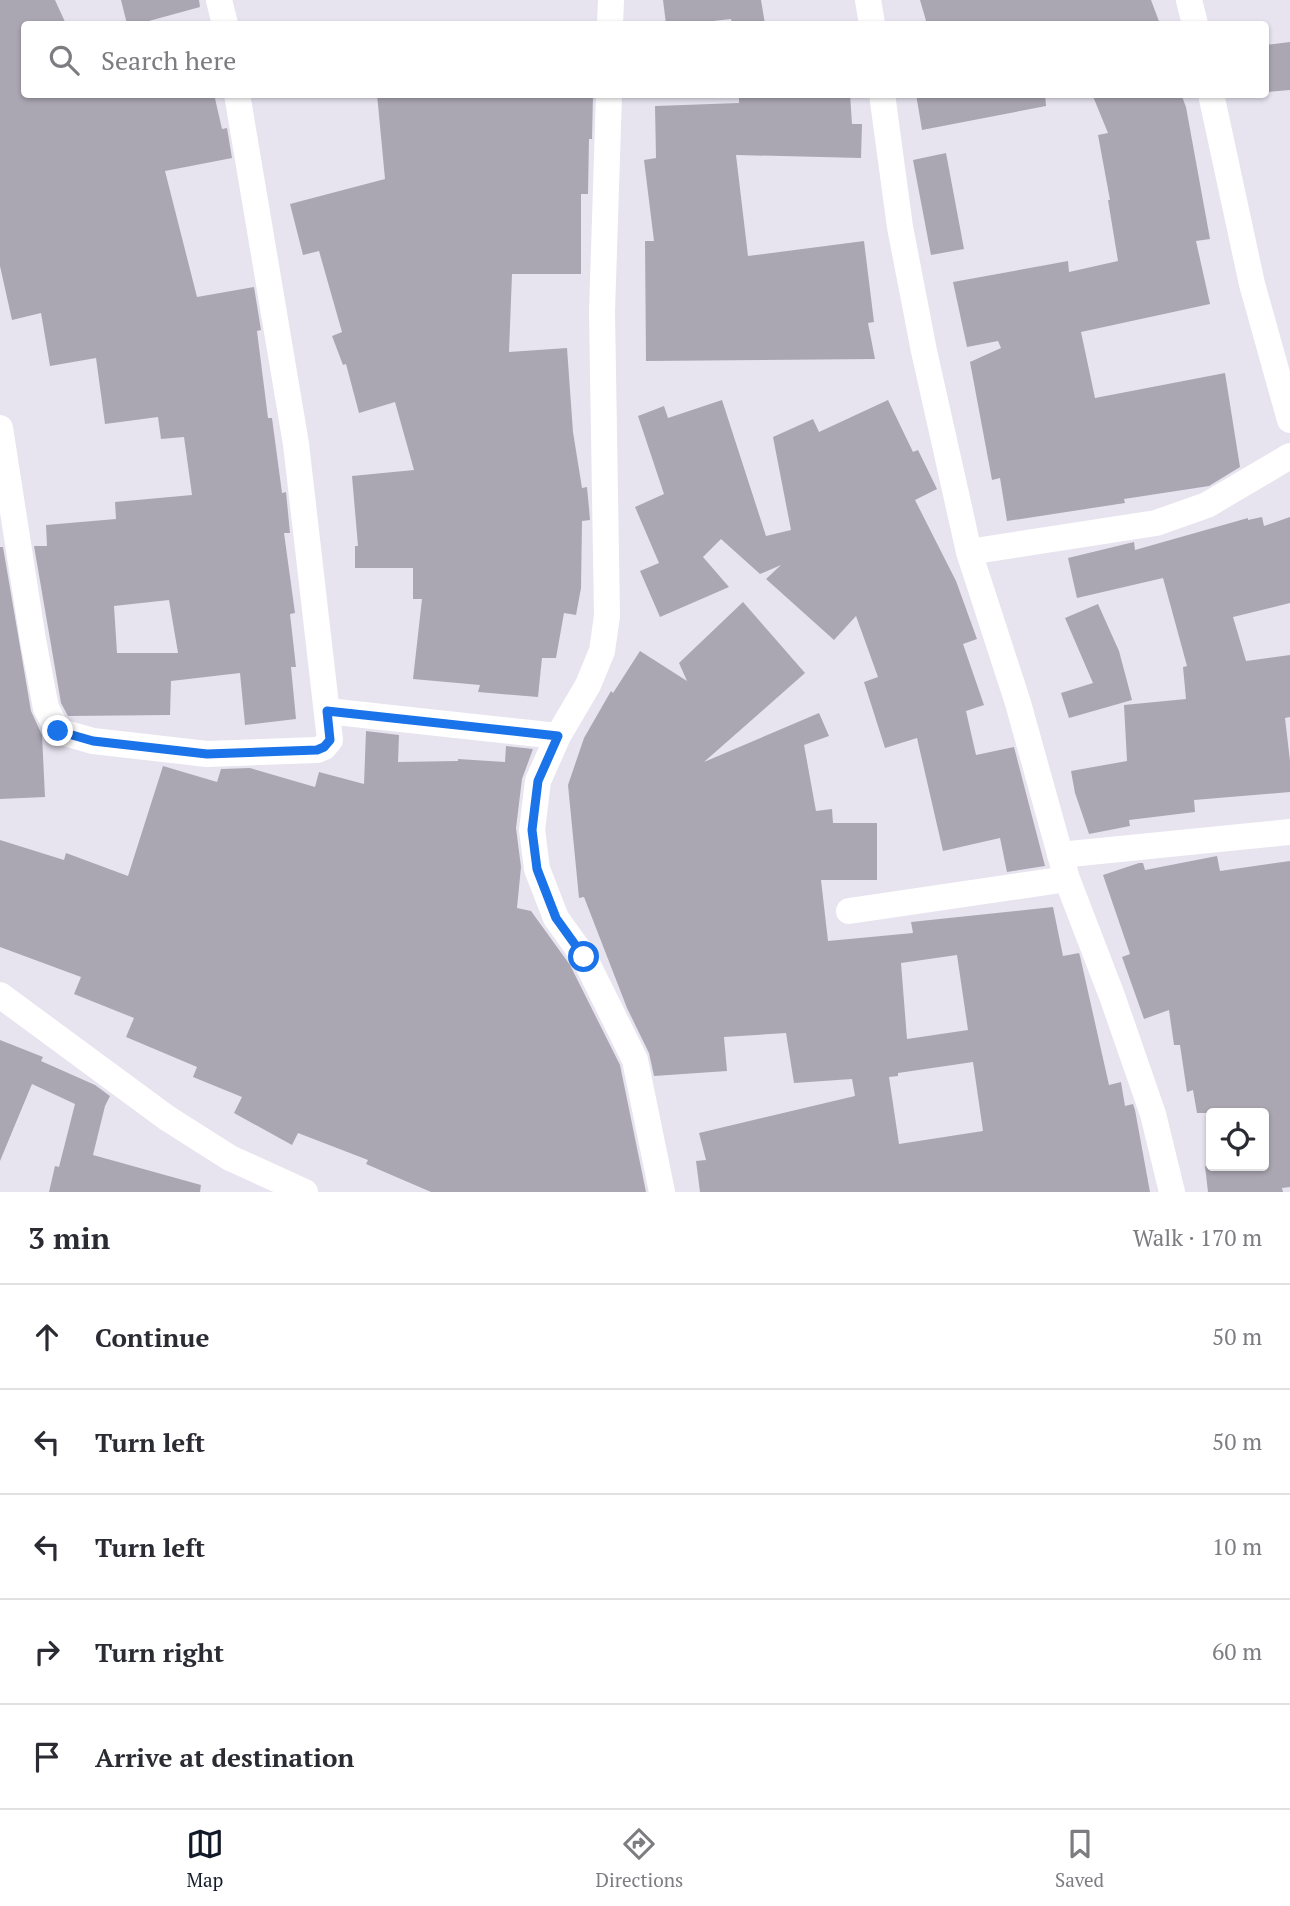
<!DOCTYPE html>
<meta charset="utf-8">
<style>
:root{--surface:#fff;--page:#f7f7f7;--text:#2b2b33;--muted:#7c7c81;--line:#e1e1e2;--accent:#111827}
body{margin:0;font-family:"PT Serif",serif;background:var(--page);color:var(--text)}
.controls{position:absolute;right:21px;bottom:21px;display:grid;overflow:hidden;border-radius:7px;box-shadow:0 2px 5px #0004}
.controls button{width:63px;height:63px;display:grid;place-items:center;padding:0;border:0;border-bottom:2px solid var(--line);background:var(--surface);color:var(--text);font:35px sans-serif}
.stop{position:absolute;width:21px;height:21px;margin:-16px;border:5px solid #1a73e8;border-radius:50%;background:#fff}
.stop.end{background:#1a73e8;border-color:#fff;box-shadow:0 2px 7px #0008}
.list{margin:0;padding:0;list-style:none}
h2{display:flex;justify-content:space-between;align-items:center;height:91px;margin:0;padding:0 28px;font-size:30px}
h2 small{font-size:23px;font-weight:400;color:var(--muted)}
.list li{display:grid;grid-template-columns:46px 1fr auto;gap:21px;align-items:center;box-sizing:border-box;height:105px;padding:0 28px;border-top:2px solid var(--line)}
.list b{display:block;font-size:26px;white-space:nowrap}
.list em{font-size:23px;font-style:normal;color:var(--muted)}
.icon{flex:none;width:38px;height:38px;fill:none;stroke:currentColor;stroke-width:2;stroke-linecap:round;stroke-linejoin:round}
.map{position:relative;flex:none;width:1290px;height:1192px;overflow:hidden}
.search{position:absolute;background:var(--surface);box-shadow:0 2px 5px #0004;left:21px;right:21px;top:21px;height:77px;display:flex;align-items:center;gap:18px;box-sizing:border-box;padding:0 24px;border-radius:7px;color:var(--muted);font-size:26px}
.sheet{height:616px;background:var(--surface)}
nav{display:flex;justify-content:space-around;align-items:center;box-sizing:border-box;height:98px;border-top:2px solid var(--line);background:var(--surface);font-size:19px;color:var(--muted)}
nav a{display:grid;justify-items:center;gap:4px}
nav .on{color:var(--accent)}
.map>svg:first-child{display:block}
.building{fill:#aaa7b3;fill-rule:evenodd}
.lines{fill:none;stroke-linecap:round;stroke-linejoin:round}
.minor{stroke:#fff;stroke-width:26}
.route{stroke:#1a73e8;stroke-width:9}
</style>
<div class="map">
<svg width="1290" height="1192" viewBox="0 0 1290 1192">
<rect width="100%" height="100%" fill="#e7e4f0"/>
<path class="building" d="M 0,0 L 55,0 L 66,24 L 24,24 L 24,94 L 214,94 L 222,129 L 227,128 L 232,158 L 165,171 L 197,297 L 254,287 L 261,330 L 257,331 L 268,418 L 272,418 L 282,493 L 286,492 L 290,533 L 284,533 L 295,613 L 290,614 L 296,667 L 291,667 L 296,719 L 245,725 L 240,673 L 171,681 L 170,715 L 68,716 L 61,703 L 34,546 L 47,546 L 46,525 L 116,519 L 115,502 L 192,495 L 184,437 L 161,439 L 158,417 L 105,424 L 96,358 L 50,366 L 41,313 L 12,320 L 0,266 ZM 169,600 L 178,653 L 117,653 L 114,606 Z
M 121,0 L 199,0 L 200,7 L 138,24 L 127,24 Z
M 663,0 L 761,0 L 765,24 L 732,24 L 731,19 L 686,24 L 666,24 Z
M 920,0 L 1151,0 L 1160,24 L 927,24 Z
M 1290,42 L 1290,90 L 1268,92 L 1265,45 Z
M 377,94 L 593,94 L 592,139 L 589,139 L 588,194 L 581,194 L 581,274 L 512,274 L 509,352 L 567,348 L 573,432 L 582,488 L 587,487 L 589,508 L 590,520 L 582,521 L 581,588 L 576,615 L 564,613 L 556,658 L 542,658 L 538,697 L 478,692 L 480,685 L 413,679 L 422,599 L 413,599 L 413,568 L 355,568 L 355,546 L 358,546 L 352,476 L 414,470 L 395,402 L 359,413 L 346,364 L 343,365 L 332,336 L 342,332 L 319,251 L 303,255 L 290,204 L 385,179 Z
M 739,94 L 850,94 L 852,124 L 862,124 L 861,158 L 736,155 L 748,256 L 864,241 L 874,322 L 868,323 L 875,359 L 646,361 L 645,241 L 654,241 L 644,160 L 656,158 L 655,106 L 739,103 Z
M 916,94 L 1045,94 L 1046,106 L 922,130 Z
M 1092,94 L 1181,94 L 1186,107 L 1210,239 L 1196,241 L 1210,304 L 1081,332 L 1095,398 L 1225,373 L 1240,467 L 1209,486 L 1124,499 L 1125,503 L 1007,521 L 1000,478 L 992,480 L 970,362 L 1001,348 L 998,341 L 967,347 L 953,282 L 1068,261 L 1069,272 L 1118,261 L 1108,200 L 1110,200 L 1098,135 L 1108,133 Z
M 946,153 L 964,249 L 931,255 L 913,160 Z
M 722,400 L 766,536 L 791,530 L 773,437 L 813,419 L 819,432 L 888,400 L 913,452 L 918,450 L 937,489 L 915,500 L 956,581 L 977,639 L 963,644 L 984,705 L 966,711 L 976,755 L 1014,747 L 1045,866 L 1007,872 L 1000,838 L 943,851 L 917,738 L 885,748 L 864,682 L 878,677 L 856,616 L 834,640 L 766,579 L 781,565 L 760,574 L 721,539 L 703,557 L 729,587 L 660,617 L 640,571 L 659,563 L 635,507 L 664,494 L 638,416 L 664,406 L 668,418 Z
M 1262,517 L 1264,526 L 1290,517 L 1290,603 L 1233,617 L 1246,661 L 1290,655 L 1290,717 L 1285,718 L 1290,761 L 1290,792 L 1194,800 L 1195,812 L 1129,820 L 1130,826 L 1089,834 L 1075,793 L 1071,771 L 1127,761 L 1124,705 L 1186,699 L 1183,667 L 1187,666 L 1163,578 L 1077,598 L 1068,558 L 1134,542 L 1135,550 L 1248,518 L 1248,520 Z
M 0,547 L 3,547 L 31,711 L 42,735 L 45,797 L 0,799 Z
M 743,602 L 805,673 L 704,762 L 819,713 L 829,736 L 804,745 L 816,811 L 832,809 L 833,823 L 877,823 L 877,880 L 821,880 L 828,941 L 913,933 L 911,922 L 1053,907 L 1063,956 L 1079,953 L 1080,956 L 1109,1085 L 1121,1082 L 1125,1106 L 1133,1104 L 1135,1110 L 1150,1192 L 700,1192 L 696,1161 L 706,1160 L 699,1133 L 855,1096 L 852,1079 L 794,1083 L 786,1033 L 724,1037 L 727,1071 L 654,1076 L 649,1053 L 627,1008 L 584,897 L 579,898 L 568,785 L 584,738 L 611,691 L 613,693 L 640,651 L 687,681 L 679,663 ZM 957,955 L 968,1030 L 907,1039 L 901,963 ZM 973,1062 L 983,1131 L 899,1144 L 889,1077 L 898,1076 L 898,1073 Z
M 1098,604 L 1119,651 L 1132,700 L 1069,718 L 1061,693 L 1093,683 L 1065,618 Z
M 366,731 L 399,735 L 398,762 L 458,761 L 458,759 L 505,762 L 506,746 L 533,749 L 522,779 L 516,828 L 521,867 L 517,908 L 531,911 L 570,965 L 620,1065 L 646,1192 L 431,1192 L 366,1164 L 368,1160 L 298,1133 L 292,1145 L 234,1113 L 242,1097 L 193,1077 L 197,1067 L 126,1037 L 134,1018 L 74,994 L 81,977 L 0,947 L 0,840 L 64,860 L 66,853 L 128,876 L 163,766 L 217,782 L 221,769 L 250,768 L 315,787 L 319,772 L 364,784 Z
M 1217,856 L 1220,871 L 1290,861 L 1290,1187 L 1282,1188 L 1283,1192 L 1208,1192 L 1205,1166 L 1264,1166 L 1264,1113 L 1197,1113 L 1193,1090 L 1187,1092 L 1180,1045 L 1174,1045 L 1169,1010 L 1144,1019 L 1122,957 L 1130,954 L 1103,875 L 1139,863 L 1143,863 L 1145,870 Z
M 0,1040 L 43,1057 L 41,1061 L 95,1085 L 110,1096 L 105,1106 L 93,1155 L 201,1185 L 200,1192 L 49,1192 L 55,1166 L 59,1167 L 75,1104 L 32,1084 L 0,1161 Z"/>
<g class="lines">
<path class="minor" d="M 219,0 L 225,24
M 868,0 L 872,24
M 1189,0 L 1195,24
M 610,24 L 611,0
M 609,94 L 602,312 L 607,616 L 602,651 L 588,685 L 558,736 L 538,781 L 532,830 L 537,869 L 556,918 L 584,957 L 635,1060 L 662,1192
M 882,94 L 900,227 L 924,351 L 969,552 L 1018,703 L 1067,879 L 1112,996 L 1153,1114 L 1172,1192
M 1211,94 L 1252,284 L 1290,420
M 0,428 L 33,640 L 46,708 L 58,731 L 93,741 L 207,754 L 317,750 L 324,747 L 330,740 L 296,444 L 237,94
M 969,552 L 1156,523 L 1207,505 L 1290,456
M 327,711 L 558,736
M 1060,855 L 1290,832
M 849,911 L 1067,879
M 0,995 L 167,1118 L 230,1158 L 305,1192"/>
</g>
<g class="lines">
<path class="route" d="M 58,731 L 93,741 L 207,754 L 317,750 L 324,747 L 330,740 L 327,711 L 558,736 L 538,781 L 532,830 L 537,869 L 556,918 L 584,957"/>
</g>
</svg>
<div class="controls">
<button><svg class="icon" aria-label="locate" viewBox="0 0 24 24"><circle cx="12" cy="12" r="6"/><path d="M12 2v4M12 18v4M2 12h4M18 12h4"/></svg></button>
</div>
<div class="stop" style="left:584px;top:957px"></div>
<div class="stop end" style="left:58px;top:731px"></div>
<div class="search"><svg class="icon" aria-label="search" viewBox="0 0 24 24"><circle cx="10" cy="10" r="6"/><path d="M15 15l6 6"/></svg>Search here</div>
</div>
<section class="sheet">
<h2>3 min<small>Walk · 170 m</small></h2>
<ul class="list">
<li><svg class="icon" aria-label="ahead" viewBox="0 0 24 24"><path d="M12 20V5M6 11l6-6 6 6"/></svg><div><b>Continue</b></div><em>50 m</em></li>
<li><svg class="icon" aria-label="left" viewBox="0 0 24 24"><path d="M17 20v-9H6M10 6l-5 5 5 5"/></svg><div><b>Turn left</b></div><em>50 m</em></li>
<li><svg class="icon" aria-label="left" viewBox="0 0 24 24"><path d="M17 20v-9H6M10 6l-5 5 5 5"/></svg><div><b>Turn left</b></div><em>10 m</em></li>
<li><svg class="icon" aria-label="right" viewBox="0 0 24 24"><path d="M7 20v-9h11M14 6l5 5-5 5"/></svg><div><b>Turn right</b></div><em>60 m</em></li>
<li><svg class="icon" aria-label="arrive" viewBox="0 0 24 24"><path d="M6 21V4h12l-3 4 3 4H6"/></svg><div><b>Arrive at destination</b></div></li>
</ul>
</section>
<nav>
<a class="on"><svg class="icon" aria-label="map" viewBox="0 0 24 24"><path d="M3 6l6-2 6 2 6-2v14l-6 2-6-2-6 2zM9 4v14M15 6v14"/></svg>Map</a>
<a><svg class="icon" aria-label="directions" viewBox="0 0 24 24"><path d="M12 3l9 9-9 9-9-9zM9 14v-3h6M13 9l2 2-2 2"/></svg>Directions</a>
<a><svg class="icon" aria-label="saved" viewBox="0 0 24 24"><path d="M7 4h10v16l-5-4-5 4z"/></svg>Saved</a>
</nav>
